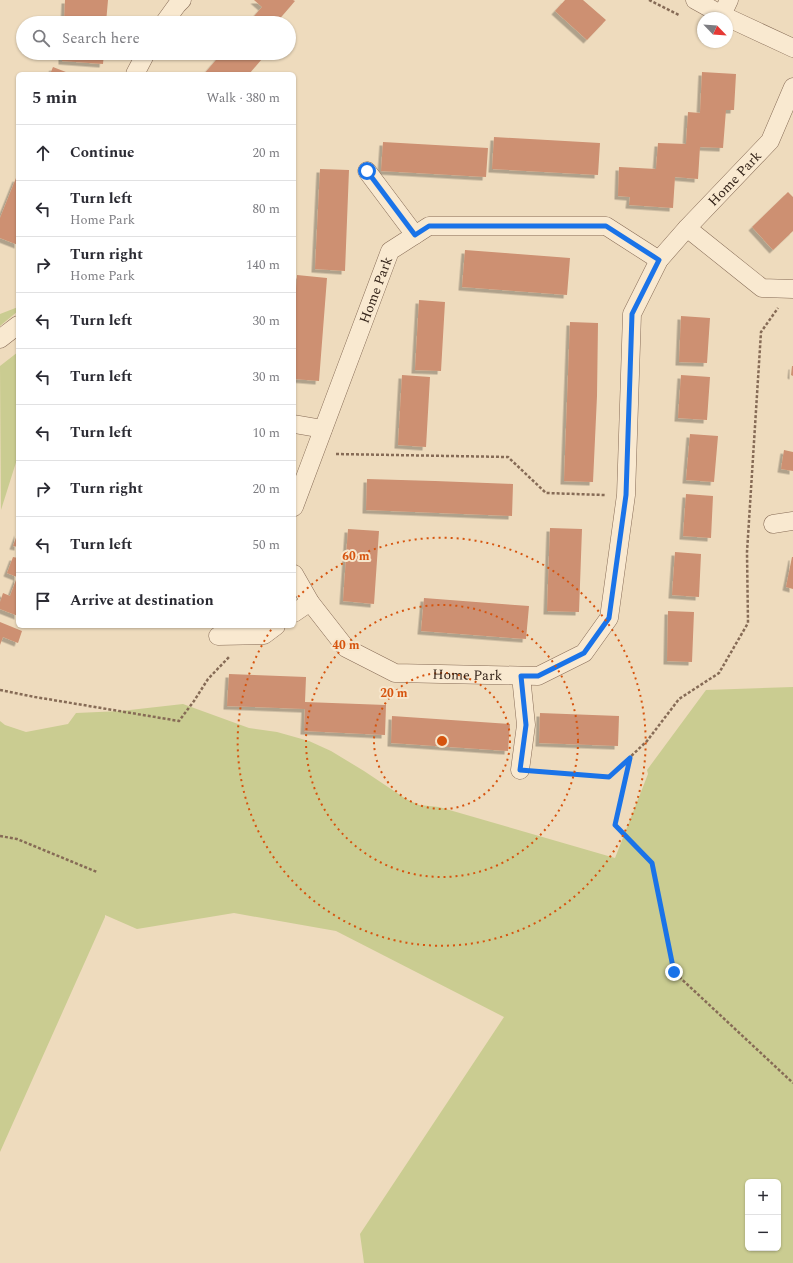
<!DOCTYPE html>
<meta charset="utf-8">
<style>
:root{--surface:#fff;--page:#f7f7f7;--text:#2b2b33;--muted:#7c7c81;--line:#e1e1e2}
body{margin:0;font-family:Spectral,serif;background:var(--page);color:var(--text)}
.controls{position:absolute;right:12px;bottom:12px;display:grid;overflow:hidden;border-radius:6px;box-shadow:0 1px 3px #0004}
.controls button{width:36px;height:36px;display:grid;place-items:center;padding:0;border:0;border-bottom:1px solid var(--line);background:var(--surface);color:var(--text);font:20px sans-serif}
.compass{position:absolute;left:697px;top:12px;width:36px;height:36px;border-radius:50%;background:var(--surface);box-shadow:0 1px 3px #0004;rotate:115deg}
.stop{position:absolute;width:12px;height:12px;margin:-9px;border:3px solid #1a73e8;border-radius:50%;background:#fff}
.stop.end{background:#1a73e8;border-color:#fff;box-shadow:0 1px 4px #0008}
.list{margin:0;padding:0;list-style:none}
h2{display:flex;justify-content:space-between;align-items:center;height:52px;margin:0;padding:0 16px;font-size:17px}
h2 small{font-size:13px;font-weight:400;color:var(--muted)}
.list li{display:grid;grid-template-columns:26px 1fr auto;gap:12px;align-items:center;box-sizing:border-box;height:56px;padding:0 16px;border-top:1px solid var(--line)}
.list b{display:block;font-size:15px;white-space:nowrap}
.list p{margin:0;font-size:13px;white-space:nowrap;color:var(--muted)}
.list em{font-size:13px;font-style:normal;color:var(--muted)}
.icon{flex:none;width:22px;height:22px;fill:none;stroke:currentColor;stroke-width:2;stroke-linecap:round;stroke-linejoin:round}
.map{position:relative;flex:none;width:793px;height:1263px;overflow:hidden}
.search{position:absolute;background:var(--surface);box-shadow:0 1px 3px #0004;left:16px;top:16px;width:280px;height:44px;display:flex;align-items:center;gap:10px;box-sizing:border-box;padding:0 14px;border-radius:22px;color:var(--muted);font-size:15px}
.panel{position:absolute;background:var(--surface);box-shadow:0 1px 3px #0004;left:16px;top:72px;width:280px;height:556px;border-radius:6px}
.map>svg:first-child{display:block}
.green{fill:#cacc91;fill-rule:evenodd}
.building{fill:#cd9072;filter:url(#shadow)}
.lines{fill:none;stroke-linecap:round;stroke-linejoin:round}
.street-casing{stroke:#866b56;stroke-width:19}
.path{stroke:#866b56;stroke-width:2.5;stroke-dasharray:3 2;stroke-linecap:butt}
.street{stroke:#f9e9d0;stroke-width:18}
.route{stroke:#1a73e8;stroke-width:5}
.ring{fill:none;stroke:#d6540e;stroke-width:2;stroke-dasharray:2 4}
.labels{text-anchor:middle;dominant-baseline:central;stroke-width:4;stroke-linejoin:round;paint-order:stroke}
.street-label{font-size:14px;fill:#35251b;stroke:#f6e6cc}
.centre{fill:#d6540e;stroke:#f6e6cc;stroke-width:2}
.ring-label{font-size:12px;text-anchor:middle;font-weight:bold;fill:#d6540e;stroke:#f6e6cc;stroke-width:4;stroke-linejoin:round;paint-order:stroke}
</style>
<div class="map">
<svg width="793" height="1263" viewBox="0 0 793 1263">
<defs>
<filter id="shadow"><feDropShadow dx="-3.5" dy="3.5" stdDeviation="0" flood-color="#0004"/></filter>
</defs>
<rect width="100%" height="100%" fill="#eedbbd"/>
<path class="green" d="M 18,307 L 18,311 L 0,326 L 0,314 Z
M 18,352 L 18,456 L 1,510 L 0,366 Z
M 793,687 L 793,1263 L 364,1263 L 360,1234 L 504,1017 L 336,931 L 234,913 L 137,929 L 105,915 L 105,917 L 0,1152 L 0,721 L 5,725 L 26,732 L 68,724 L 76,713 L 121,711 L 183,704 L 249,728 L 277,732 L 309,741 L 331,751 L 364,771 L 406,799 L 419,805 L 439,807 L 615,858 L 648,774 L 647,770 L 706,690 ZM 748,1182 L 778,1182 L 778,1248 L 748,1248 Z"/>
<path class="building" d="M 65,0 L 108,0 L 106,23 L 64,23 Z
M 254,0 L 293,0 L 295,1 L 276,23 L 248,23 L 262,7 Z
M 565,0 L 583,0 L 606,20 L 587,40 L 555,11 Z
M 62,53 L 104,53 L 103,64 L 62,61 Z
M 222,53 L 267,53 L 249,74 L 204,74 Z
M 53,67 L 71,74 L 50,74 Z
M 702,72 L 736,74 L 734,110 L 726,110 L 723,148 L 700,147 L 698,179 L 675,177 L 673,208 L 629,205 L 630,197 L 618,196 L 619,167 L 656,169 L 658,143 L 686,144 L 688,112 L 700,113 Z
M 494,137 L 600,143 L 598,175 L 492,169 Z
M 383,142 L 488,148 L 486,177 L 381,171 Z
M 320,169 L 349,170 L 345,271 L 315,269 Z
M 16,178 L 18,179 L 18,245 L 0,238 L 0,218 Z
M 788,192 L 793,197 L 793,231 L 773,250 L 752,227 Z
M 465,250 L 570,258 L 567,295 L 462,287 Z
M 297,275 L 327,278 L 319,381 L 294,379 L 294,315 Z
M 419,300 L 445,302 L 441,371 L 415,370 Z
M 681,316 L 710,318 L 707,363 L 679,362 Z
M 570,322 L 598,323 L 597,396 L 593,482 L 564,481 Z
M 792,366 L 793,366 L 793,376 L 791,375 Z
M 402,375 L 430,377 L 426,447 L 398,445 Z
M 681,375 L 710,377 L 707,420 L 678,418 Z
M 690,434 L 718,436 L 714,482 L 686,480 Z
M 784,450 L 793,452 L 793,471 L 781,469 Z
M 367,479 L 435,481 L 513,484 L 512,516 L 366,510 Z
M 686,494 L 713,496 L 711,538 L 683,536 Z
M 550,528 L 582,529 L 579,612 L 547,611 Z
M 348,529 L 379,531 L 374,604 L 343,601 Z
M 18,532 L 18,547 L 13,546 Z
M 675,552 L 701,554 L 699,597 L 672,595 Z
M 13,557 L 18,558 L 18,616 L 0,609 L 0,602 L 3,593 L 10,596 L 17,577 L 7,573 Z
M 792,557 L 793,557 L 793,589 L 786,587 Z
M 424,598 L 529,606 L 526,639 L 421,631 Z
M 668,611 L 694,612 L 692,662 L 667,661 Z
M 0,622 L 22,631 L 18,643 L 3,637 L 0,645 Z
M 229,674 L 306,677 L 305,702 L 386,705 L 385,735 L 304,731 L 305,709 L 227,706 Z
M 540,713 L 619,716 L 618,746 L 539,743 Z
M 392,716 L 510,724 L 508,751 L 391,743 Z"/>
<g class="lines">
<defs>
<g id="street">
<path d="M 695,0 L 722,15 L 793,48"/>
<path d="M 722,15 L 729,0"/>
<path d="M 164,23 L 177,5 L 182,0"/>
<path d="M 135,74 L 146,53"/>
<path d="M 367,171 L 415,235"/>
<path d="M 687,228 L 762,288 L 793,289"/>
<path d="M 0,339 L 18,325"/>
<path d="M 294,424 L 323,429"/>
<path id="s1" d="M 294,507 L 390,251 L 429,226 L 606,226 L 659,260"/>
<path d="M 773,524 L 793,521"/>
<path id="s2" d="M 294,574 L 310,602 L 346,648 L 395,673 L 538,676 L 584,653 L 609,618 L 626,495 L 632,314 L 659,260 L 687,228 L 770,141 L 793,87"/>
<path d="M 294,613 L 310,602"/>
<path d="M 218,636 L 264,635 L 276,626"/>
<path d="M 520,770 L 526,725 L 521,676"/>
</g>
</defs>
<use href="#street" class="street-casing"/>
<path class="path" d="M 649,0 L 679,15
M 336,454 L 508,457 L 546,493 L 605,495
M 0,690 L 35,697 L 179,721 L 194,701 L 208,679 L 229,657
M 630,758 L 615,825 L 652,863 L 674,972 L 793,1083
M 540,772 L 609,777 L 647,741 L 679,699 L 719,673 L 748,623 L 747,552 L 761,332 L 778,308
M 0,836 L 17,839 L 97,872"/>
<use href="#street" class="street"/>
</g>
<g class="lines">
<path class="route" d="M 367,171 L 415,235 L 429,226 L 606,226 L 659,260 L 632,314 L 626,495 L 609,618 L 584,653 L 538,676 L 521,676 L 526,725 L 520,770 L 609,777 L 630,758 L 615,825 L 652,863 L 674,972"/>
</g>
<g class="ring">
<circle cx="442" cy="741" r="68"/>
<circle cx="442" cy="741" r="136"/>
<path d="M294 601A204 204 0 1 1 273 627"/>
</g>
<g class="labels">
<g class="street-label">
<text stroke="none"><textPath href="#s2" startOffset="860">Home Park</textPath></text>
<text stroke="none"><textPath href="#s1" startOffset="232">Home Park</textPath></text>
<text stroke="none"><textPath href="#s2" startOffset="218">Home Park</textPath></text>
</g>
</g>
<circle cx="442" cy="741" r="6" class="centre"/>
<g class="ring-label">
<text x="356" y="560">60 m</text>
<text x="346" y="649">40 m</text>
<text x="394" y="697">20 m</text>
</g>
</svg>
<div class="controls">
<button>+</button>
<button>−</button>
</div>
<svg class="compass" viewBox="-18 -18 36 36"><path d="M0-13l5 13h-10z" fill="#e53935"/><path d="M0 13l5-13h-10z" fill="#7c7c81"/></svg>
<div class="stop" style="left:367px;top:171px"></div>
<div class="stop end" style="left:674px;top:972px"></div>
<div class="search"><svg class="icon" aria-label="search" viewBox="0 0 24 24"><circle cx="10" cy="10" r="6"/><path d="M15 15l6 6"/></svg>Search here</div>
<section class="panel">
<h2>5 min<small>Walk · 380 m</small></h2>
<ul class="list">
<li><svg class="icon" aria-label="ahead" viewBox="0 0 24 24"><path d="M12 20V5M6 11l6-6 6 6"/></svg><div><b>Continue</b></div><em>20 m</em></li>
<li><svg class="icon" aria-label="left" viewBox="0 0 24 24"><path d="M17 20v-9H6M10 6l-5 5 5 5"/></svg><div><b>Turn left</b><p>Home Park</p></div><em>80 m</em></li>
<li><svg class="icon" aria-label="right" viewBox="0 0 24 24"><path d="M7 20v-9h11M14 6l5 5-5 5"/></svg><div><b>Turn right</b><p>Home Park</p></div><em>140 m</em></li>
<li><svg class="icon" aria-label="left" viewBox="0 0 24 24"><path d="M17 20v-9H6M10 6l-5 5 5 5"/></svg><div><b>Turn left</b></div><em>30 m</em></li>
<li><svg class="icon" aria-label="left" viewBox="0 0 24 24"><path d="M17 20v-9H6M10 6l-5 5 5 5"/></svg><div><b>Turn left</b></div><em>30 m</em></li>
<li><svg class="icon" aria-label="left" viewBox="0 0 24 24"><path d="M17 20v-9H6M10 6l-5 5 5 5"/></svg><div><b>Turn left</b></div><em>10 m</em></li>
<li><svg class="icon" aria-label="right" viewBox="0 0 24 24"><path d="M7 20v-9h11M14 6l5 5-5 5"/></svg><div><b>Turn right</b></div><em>20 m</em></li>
<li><svg class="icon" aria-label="left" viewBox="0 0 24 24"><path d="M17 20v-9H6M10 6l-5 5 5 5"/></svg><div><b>Turn left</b></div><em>50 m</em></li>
<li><svg class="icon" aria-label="arrive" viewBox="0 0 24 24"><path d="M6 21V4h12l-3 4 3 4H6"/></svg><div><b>Arrive at destination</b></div></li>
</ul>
</section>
</div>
